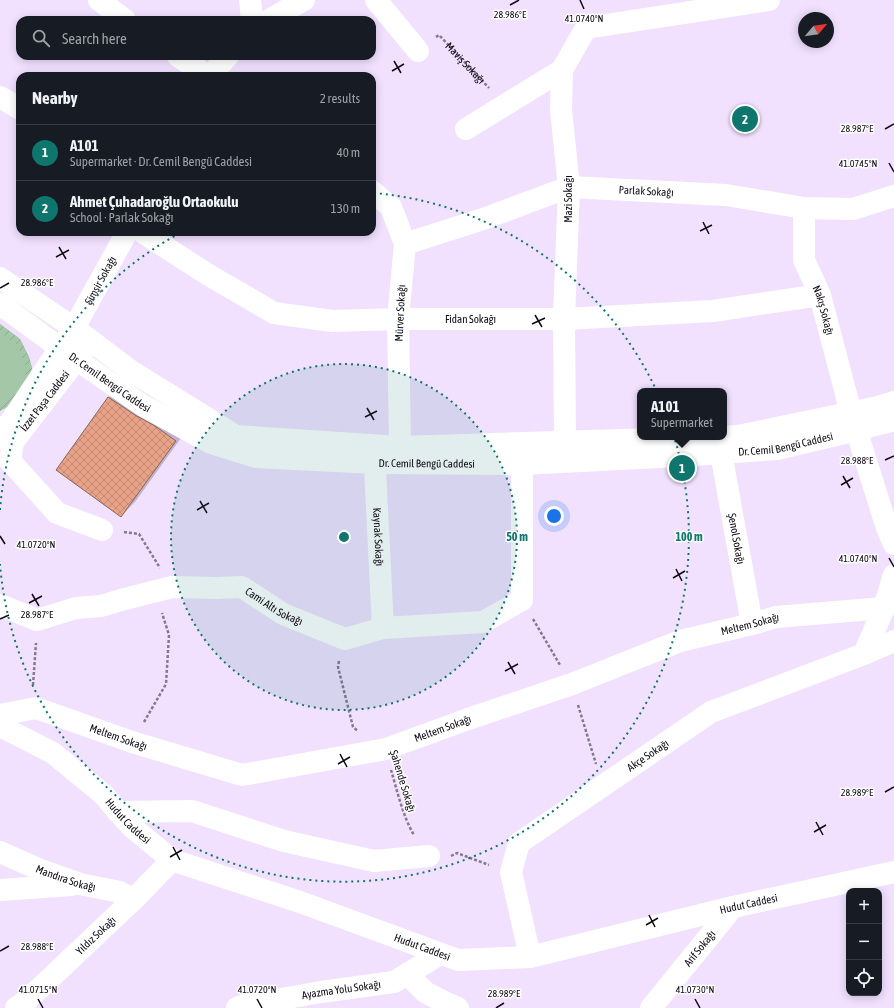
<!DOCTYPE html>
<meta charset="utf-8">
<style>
:root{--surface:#171b24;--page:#242831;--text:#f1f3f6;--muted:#9ea1a6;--line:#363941;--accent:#0f766e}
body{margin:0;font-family:"Asap Condensed",sans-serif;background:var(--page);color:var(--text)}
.controls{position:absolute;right:12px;bottom:12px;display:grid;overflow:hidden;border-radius:8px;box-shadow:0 2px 10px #0003}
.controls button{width:36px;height:36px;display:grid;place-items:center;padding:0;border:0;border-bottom:1px solid var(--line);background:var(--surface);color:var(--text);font:20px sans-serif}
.compass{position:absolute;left:798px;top:12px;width:36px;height:36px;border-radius:50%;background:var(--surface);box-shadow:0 2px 10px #0003;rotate:61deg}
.you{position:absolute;left:554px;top:516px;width:14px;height:14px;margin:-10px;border:3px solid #fff;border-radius:50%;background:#1a73e8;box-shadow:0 0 0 6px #1a73e833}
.badge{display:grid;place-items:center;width:26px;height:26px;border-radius:50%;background:var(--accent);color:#fff;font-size:13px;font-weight:700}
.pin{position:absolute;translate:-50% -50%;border:2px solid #fff;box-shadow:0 1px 4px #0006}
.popup{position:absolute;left:637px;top:388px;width:90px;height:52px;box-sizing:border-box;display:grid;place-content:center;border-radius:8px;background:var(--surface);filter:drop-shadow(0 1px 3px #0005);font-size:13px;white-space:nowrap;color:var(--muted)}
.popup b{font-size:15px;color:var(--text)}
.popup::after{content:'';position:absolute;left:50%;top:100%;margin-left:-8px;border:8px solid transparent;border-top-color:var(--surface)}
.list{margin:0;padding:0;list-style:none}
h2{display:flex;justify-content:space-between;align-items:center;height:52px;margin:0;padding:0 16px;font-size:17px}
h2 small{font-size:13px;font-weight:400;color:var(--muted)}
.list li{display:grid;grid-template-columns:26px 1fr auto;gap:12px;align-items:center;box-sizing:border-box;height:56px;padding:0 16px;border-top:1px solid var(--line)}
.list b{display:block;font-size:15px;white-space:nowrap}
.list p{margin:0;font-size:13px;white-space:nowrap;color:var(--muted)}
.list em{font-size:13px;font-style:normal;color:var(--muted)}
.icon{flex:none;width:22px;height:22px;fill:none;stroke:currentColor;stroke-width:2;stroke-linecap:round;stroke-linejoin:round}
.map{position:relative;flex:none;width:894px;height:1008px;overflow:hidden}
.search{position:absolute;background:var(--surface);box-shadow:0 2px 10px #0003;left:16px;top:16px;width:360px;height:44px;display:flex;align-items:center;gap:10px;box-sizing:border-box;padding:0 14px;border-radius:12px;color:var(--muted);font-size:15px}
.panel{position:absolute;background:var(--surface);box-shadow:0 2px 10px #0003;left:16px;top:72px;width:360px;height:164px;border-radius:12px}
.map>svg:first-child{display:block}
.park{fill:#a4c7a7}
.garden{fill:url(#garden-furrows)}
.shadow{fill:#0003}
.building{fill:url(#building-cross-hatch);stroke:#85675b}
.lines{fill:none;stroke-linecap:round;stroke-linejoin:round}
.path{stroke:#84798d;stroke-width:2.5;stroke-dasharray:3 2;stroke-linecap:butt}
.minor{stroke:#fff;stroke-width:22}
.ticks{fill:none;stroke:#0f0a13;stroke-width:1.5}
.ring{fill:none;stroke:#0f766e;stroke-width:2;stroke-dasharray:2 4}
.labels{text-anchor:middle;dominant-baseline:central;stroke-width:3;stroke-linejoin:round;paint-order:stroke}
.street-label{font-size:11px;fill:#0f0a13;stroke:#fff}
.ticks-label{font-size:10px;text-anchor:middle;fill:#0f0a13;stroke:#fff;stroke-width:3;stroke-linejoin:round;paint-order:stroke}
.centre{fill:#0f766e;stroke:#fff;stroke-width:2}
.ring-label{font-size:12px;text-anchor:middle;font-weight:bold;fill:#0f766e;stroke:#fff;stroke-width:3;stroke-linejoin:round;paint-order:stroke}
</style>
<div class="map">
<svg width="894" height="1008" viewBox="0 0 894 1008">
<defs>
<pattern id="garden-furrows" width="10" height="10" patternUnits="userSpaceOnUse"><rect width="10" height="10" fill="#a4c7a7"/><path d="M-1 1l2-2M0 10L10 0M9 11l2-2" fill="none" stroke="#8caa8f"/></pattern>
<pattern id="building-cross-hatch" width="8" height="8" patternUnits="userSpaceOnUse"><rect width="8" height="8" fill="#e8a287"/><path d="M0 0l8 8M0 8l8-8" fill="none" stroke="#c68a74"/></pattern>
</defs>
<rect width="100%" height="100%" fill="#f1e1ff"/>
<path class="park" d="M 0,324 L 20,339 L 29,357 L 32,368 L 28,385 L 0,411 Z"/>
<path class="garden" d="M 0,324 L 20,339 L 29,357 L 32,368 L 28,385 L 11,405 L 0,411 L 0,406 C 17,398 20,386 27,371 L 18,346 L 0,332 Z"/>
<path class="shadow" d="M 123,383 L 189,427 L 135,502 L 121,516 L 57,470 L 109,397 Z"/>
<path class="building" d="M 108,397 L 135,415 L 155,426 L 176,441 L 121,517 L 56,470 Z"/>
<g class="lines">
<g class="path">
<path id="s1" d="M 436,37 L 439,35 L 489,88"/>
<path d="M 124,532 L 139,534 L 160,568"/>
<path d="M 533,619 L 560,665"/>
<path d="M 339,661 L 338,667 L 353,727 L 358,731"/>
<path d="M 33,685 L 36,643"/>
<path d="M 578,705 L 596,764"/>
<path d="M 144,722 L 166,684 L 169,635 L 162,613"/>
<path d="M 391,770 C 397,790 403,817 414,835"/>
<path d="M 451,856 L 457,853 L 489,865"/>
</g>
<g class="minor">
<path d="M 99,0 L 125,20"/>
<path d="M 250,0 L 252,20"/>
<path d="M 376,0 L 418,51"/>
<path d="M 269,20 L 304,0"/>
<path d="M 178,56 L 208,76"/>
<path d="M 562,70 L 561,110 L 569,187 L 564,319 L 565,442"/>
<path d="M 210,76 L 228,56"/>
<path d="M 0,97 L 20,109"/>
<path d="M 466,129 L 562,70 L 586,28 L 769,0"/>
<path d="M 372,191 L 386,203 L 391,207 L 405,244 L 398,319 L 400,447"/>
<path id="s2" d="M 804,208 L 804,260 L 820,295 L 851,413 L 887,528 L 894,544"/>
<path id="s3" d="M 142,232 L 207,274 L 274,313 L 332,321 L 398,319 L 564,319 L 713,311 L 820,295"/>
<path id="s4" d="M 405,244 L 486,218 L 569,187 L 726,195 L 804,208 L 853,209 L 894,196"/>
<path d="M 0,278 L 74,328 L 131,371 L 236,436 L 400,447 L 718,437"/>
<path id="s5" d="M 0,304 L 60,348 L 142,405 L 211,443 L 256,457 L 375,463 L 522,464 L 680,456 L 777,449 L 857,430 L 894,420"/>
<path id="s6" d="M 0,427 L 7,427 L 60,348 L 74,328 L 127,232"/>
<path d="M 7,427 L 13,442 L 10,461 L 57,513 L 102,530"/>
<path d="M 724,437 L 738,436 L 878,407 L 894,402"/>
<path id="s7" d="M 9,442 L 13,442 L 86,347"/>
<path id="s8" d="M 374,449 L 383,628"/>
<path id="s9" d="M 721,453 L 752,624"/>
<path id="s10" d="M 0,605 L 37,620 L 76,608 L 101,606 L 121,600 L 172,587 L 217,588 L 242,587 L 283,614 L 345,639 L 383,628 L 483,622 L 522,600 L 522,464"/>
<path d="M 864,654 L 884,608 L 894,575"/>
<path id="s11" d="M 0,715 L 36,708 L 132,742 L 242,775 L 386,749 L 468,719 L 572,684 L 680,641 L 752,624 L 776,617 L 884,608"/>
<path id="s12" d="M 0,726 L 53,753 L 104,795 L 118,812 L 133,828 L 172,860 L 300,902 L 458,960 L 530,957 L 733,907 L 894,872"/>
<path d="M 118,812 L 192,811 L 284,841 L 374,861 L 429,856"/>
<path id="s13" d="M 0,852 L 43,871 L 80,884 L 120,892 L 133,900"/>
<path d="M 0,890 L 71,885"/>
<path id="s14" d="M 530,957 L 511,872 L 519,843 L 711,712 L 864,654 L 894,641"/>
<path d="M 407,974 L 425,992 L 442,1001 L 458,1008"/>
<path id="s15" d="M 16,1008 L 25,1002 L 133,900 L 172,860"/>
<path id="s16" d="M 237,1008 L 241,1006 L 321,992 L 394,982 L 440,954"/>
<path id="s17" d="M 651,1008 L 733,907"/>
</g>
</g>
<path class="ticks" d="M 580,0 L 584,9M 510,5 L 519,0M 394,61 L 401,73M 392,71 L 404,64M 885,129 L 894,124M 889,163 L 894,172M 703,222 L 709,234M 700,231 L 712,225M 59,247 L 66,259M 56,257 L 69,250M 0,288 L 9,283M 535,315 L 542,327M 532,324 L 545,318M 367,408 L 374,420M 365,417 L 377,411M 885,460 L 894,456M 843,476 L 850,488M 841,485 L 853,478M 200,501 L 207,513M 197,510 L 209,503M 0,536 L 5,544M 889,558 L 894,567M 676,569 L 682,581M 673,578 L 685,571M 32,594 L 39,606M 29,603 L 42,596M 0,619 L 9,615M 508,662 L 515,674M 505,671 L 518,664M 340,754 L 347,767M 338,764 L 350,757M 885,792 L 894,787M 816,822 L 823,835M 814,832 L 826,825M 173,847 L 180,860M 170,857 L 182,850M 649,915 L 655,927M 646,925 L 658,918M 0,951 L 9,946M 38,999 L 43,1008M 257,999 L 262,1008M 695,999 L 700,1008M 496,1008 L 504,1003"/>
<circle cx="344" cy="537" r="173" fill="#0f766e" fill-opacity=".12"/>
<g class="ring">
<circle cx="344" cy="537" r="173"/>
<path d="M0 510A345 345 0 0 1 182 232M374 193A345 345 0 1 1 0 564"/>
</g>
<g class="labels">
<g class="street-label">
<text stroke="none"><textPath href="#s1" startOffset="42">Maviş Sokağı</textPath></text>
<text stroke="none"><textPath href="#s4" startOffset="251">Parlak Sokağı</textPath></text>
<text transform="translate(568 199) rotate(-90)">Mazi Sokağı</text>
<text stroke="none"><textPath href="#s6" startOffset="181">Şimşir Sokağı</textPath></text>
<text stroke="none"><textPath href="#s2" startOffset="106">Nakış Sokağı</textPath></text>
<text transform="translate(400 313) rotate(-87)">Mürver Sokağı</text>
<text stroke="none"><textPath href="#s3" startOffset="352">Fidan Sokağı</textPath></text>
<text stroke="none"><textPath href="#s5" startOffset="135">Dr. Cemil Bengü Caddesi</textPath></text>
<text stroke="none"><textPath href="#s7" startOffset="56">İzzet Paşa Caddesi</textPath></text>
<text stroke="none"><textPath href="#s5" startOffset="831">Dr. Cemil Bengü Caddesi</textPath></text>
<text stroke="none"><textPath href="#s5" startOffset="471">Dr. Cemil Bengü Caddesi</textPath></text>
<text stroke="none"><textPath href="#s8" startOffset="88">Kaynak Sokağı</textPath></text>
<text stroke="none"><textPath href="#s9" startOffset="87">Şenol Sokağı</textPath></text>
<text stroke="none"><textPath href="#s10" startOffset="287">Cami Altı Sokağı</textPath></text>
<text stroke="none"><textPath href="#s11" startOffset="785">Meltem Sokağı</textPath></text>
<text stroke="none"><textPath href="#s11" startOffset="460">Meltem Sokağı</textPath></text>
<text stroke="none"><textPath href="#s11" startOffset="124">Meltem Sokağı</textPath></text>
<text stroke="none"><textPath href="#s14" startOffset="273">Akçe Sokağı</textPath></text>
<text transform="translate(403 781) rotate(73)">Şahende Sokağı</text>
<text stroke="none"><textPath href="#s12" startOffset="161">Hudut Caddesi</textPath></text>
<text stroke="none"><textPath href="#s13" startOffset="71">Mandıra Sokağı</textPath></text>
<text stroke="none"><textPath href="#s12" startOffset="820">Hudut Caddesi</textPath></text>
<text stroke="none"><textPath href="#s15" startOffset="108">Yıldız Sokağı</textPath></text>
<text stroke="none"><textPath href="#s12" startOffset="485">Hudut Caddesi</textPath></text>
<text stroke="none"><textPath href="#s17" startOffset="77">Arif Sokağı</textPath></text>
<text stroke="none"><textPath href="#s16" startOffset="106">Ayazma Yolu Sokağı</textPath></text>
</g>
</g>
<g class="ticks-label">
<text x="510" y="18">28.986°E</text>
<text x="584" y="22">41.0740°N</text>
<text x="857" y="132">28.987°E</text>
<text x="858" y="167">41.0745°N</text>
<text x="37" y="286">28.986°E</text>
<text x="857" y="464">28.988°E</text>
<text x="36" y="548">41.0720°N</text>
<text x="858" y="562">41.0740°N</text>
<text x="37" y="618">28.987°E</text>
<text x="857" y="796">28.989°E</text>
<text x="37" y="950">28.988°E</text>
<text x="38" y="993">41.0715°N</text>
<text x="257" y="993">41.0720°N</text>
<text x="695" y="993">41.0730°N</text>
<text x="504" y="997">28.989°E</text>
</g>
<circle cx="344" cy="537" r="6" class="centre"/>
<g class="ring-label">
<text x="517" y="541">50 m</text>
<text x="689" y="541">100 m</text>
</g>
</svg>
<div class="controls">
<button>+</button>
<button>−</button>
<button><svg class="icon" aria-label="locate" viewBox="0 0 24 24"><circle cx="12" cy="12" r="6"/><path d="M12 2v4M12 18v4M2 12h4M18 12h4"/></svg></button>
</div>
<svg class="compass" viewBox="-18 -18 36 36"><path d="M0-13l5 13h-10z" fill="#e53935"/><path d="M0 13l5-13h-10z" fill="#9ea1a6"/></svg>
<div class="you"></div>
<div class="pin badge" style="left:682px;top:468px">1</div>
<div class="popup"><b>A101</b>Supermarket</div>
<div class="pin badge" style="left:745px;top:119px">2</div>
<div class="search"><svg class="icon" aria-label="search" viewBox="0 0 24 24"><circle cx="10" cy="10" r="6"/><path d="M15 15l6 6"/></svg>Search here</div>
<section class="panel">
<h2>Nearby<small>2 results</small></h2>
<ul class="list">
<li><span class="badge">1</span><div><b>A101</b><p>Supermarket · Dr. Cemil Bengü Caddesi</p></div><em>40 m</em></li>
<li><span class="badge">2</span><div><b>Ahmet Çuhadaroğlu Ortaokulu</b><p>School · Parlak Sokağı</p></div><em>130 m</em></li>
</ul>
</section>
</div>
